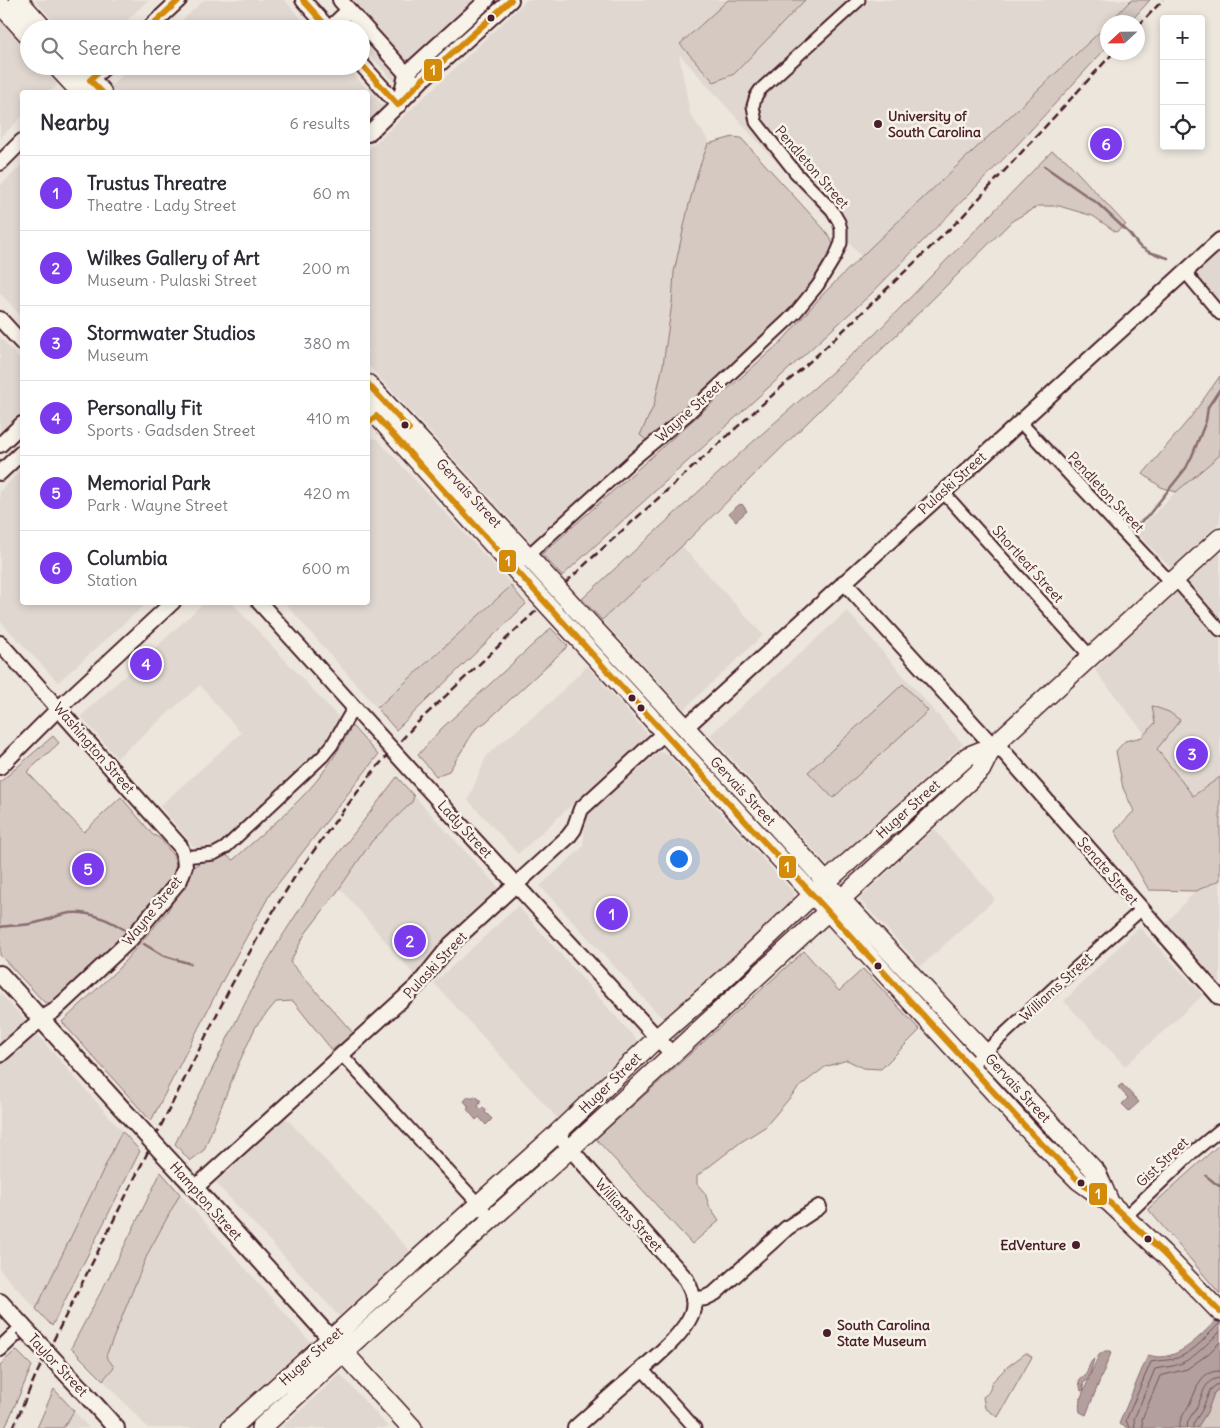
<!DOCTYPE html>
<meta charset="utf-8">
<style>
:root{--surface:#fff;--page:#f2f2f3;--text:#2b2b33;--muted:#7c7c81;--line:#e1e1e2;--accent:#7c3aed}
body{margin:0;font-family:Delius,sans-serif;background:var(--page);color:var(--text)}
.controls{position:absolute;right:15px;top:15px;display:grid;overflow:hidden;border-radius:5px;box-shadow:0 2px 8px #0003}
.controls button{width:45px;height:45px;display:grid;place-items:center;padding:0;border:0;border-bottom:1px solid var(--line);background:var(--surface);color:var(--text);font:25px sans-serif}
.compass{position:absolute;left:1100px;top:15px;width:45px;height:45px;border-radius:50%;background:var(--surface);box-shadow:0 2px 8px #0003;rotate:248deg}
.you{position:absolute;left:678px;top:858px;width:18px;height:18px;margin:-12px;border:4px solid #fff;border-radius:50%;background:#1a73e8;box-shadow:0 0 0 8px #1a73e833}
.badge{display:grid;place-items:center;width:32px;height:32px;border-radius:50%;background:var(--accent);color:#fff;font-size:16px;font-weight:700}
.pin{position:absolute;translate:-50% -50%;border:2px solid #fff;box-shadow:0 1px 5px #0006}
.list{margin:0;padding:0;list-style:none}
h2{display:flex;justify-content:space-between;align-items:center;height:65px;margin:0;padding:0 20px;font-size:21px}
h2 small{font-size:16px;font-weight:400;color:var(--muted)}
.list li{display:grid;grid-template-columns:32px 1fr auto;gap:15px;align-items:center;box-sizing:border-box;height:75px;padding:0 20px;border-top:1px solid var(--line)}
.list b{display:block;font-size:19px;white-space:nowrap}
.list p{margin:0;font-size:16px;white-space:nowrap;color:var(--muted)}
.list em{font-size:16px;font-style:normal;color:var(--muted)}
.icon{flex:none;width:28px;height:28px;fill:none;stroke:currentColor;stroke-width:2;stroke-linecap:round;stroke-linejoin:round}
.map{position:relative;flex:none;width:1220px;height:1428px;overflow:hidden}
.search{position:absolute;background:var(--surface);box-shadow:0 2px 8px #0003;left:20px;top:20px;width:350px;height:55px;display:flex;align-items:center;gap:12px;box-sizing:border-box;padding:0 18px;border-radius:28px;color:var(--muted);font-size:19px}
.panel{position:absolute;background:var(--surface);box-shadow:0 2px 8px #0003;left:20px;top:90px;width:350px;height:515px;border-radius:5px}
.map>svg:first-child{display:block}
.built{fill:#e0d7d0}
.green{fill:#d5c9c2;stroke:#907476}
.water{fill:#b39f9d;stroke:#896c6f}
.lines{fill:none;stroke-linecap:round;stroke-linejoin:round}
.shore{stroke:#745259;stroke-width:1}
.stream{stroke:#896c6f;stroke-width:2.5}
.minor-casing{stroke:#4a1f2b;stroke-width:15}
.tertiary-casing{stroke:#4a1f2b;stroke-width:18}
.secondary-casing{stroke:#4a1f2b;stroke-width:20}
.primary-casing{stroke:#4a1f2b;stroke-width:21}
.trunk-casing{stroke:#4a1f2b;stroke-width:22}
.minor{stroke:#f7f3e8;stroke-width:11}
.tertiary{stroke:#f7f3e8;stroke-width:14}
.secondary{stroke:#f7f3e8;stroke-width:16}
.primary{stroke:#f7f3e8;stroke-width:18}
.trunk{stroke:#f7f3e8;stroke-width:19}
.rail{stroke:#4a1f2b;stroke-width:2.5;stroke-dasharray:8 4;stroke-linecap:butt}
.tertiary-bridge-casing{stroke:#4a1f2b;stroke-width:18;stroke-linecap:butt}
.secondary-bridge-casing{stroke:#4a1f2b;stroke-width:20;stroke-linecap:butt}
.primary-bridge-casing{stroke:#4a1f2b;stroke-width:21;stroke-linecap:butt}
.tertiary-bridge{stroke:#f7f3e8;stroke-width:14}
.secondary-bridge{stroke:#f7f3e8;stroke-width:16}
.primary-bridge{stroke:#f7f3e8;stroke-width:18}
.bus-1-casing{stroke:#f7f3e8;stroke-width:10}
.bus-1{stroke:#d48b09;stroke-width:6}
.bus-dot{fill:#4a1f2b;stroke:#f7f3e8;stroke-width:2}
.labels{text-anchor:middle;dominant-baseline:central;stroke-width:5;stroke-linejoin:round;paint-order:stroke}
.poi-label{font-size:14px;font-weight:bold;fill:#4a1f2b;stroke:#f7f3e8;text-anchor:start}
.street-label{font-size:14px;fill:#4a1f2b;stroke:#f7f3e8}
.line-badge{stroke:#f7f3e8;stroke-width:2}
.badge-label{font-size:14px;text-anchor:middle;font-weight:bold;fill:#fff}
</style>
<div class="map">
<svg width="1220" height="1428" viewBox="0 0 1220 1428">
<rect width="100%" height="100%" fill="#ece6dd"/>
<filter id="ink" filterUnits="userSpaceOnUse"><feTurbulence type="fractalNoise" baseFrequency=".02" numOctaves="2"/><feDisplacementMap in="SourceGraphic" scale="10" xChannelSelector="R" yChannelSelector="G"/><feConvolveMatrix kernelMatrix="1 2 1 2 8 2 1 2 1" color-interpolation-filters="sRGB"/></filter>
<g filter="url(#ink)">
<path class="built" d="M 35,0 L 148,0 L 118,29 L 61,29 Z
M 204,0 L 284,0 L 311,29 L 173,29 Z
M 347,0 L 498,0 L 501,3 L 404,92 L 361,46 L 361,29 L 346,29 L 332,14 Z
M 527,0 L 1131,0 L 1110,22 L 1108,22 L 1107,25 L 1034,101 L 869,265 L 679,54 L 690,114 L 712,146 L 675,320 L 652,417 L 642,446 L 532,543 L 368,365 L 368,150 Z
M 0,19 L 29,50 L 29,66 L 43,66 L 59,84 L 49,92 L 22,92 L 22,117 L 0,138 Z
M 132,66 L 346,66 L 384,107 L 368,122 L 368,92 L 115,92 L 110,87 Z
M 22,165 L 22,317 L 0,293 L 0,186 Z
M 1220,251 L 1220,303 L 1194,275 Z
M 0,337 L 22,362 L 22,418 L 0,438 Z
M 373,438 L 378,440 L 512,585 L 377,708 L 285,603 L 368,602 L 368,443 Z
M 1220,448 L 1220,522 L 1172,569 L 1136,532 Z
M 22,469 L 22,602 L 147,603 L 58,682 L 0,621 L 0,491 Z
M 682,546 L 763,635 L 684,709 L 602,620 Z
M 1220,553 L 1220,777 L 1193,796 L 1095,670 L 1121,643 Z
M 231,602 L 340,719 L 325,747 L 283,788 L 223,842 L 217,847 L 207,850 L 194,847 L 160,806 L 241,733 L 200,685 L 117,758 L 81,716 L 204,603 Z
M 847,611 L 963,744 L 829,867 L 710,735 Z
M 587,666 L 647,733 L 647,736 L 518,854 L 468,800 L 487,755 L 552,701 Z
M 659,752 L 667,754 L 794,893 L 794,899 L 664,1020 L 540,886 L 583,847 L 586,815 Z
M 414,796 L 500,889 L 416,977 L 340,888 L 372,841 L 412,802 Z
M 934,829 L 995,899 L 921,966 L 859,899 Z
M 1220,880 L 1220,986 L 1166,923 L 1196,891 Z
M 518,906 L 641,1045 L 559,1120 L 434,983 Z
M 1139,927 L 1203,995 L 1125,1066 L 1064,1001 Z
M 0,993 L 26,1021 L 0,1045 Z
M 34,1031 L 122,1131 L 36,1309 L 0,1270 L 0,1062 Z
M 285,1117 L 411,1252 L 339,1316 L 216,1183 Z
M 180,1194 L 310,1342 L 215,1428 L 148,1428 L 103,1380 L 114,1367 L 106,1356 L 148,1253 Z
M 340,1374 L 389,1428 L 281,1428 Z
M 74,1411 L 89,1428 L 63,1428 Z"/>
<path class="green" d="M 728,0 L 805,0 L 734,74 L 714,82 L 680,44 Z
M 1131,0 L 1150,0 L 1130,22 L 1110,22 Z
M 1107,25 L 1107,47 L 1018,144 L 871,294 L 562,576 L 542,554 L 782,341 L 824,293 L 872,246 Z
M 733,137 L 741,138 L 823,228 L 830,237 L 833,245 L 823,272 L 791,311 L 732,366 L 647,441 L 640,435 L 654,405 L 663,365 L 672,303 L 674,272 L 688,208 L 698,171 L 708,144 Z
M 1052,151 L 1066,160 L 1126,225 L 1116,232 L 1093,216 L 1059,206 L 1038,206 L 1012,221 L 682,546 L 602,620 L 582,599 L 746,448 L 874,335 Z
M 1220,376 L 1220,455 L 1176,492 L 1161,487 L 1143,474 L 1190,418 Z
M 511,586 L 526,604 L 396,730 L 377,708 Z
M 551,628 L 568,646 L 486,722 L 476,728 L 449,771 L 436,776 L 418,755 L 441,729 Z
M 903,684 L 928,711 L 833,798 L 808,772 Z
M 1152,706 L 1169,712 L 1180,720 L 1157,749 L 1193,796 L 1220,777 L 1220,880 L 1196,891 L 1149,890 L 1115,831 L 1134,811 L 1123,788 L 1116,751 L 1125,741 L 1142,737 L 1155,723 Z
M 352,726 L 378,755 L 270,894 L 224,978 L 151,1121 L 62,1022 L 118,969 L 167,912 L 192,868 L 201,862 L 213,860 L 226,855 L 233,860 C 255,840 280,820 301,798 C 322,777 338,752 352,726 Z
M 53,736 L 59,743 L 27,772 L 84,832 L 121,797 L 153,835 C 160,837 163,842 167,847 C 173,855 178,862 175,872 C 172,883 163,891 156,900 C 125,938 88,970 51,1003 L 45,1003 L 0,955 L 0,782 Z
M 397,777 L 414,796 L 412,802 L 372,841 L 337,892 L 305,934 L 290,962 L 354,1034 L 332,1050 L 293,1001 L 276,1002 L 256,1026 L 237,1067 L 204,1150 L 190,1161 L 175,1144 L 258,977 L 283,935 L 319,879 Z
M 804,951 L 839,991 L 863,969 L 920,1030 L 881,1069 L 863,1068 L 847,1060 L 825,1067 L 799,1087 L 765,1127 L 741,1142 L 697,1176 L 697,1184 L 705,1193 L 710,1208 L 719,1221 L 692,1244 L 596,1139 Z
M 122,1131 L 140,1151 L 52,1326 L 36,1309 Z
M 1220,1144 L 1220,1294 L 1148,1209 Z
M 161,1172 L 180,1194 L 148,1253 L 106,1356 L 114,1367 L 103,1380 L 71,1348 L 112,1271 Z
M 16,1350 L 32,1366 L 5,1428 L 0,1428 L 0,1365 Z
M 1026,1353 L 1032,1357 L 998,1417 L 985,1408 L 983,1397 C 988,1394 991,1390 991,1383 L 1007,1367 Z
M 1220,1388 L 1220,1428 L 1197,1428 L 1207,1412 L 1214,1393 Z
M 54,1389 L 74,1411 L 63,1428 L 37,1428 Z"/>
<path class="water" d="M 740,504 L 741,505 L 742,504 L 747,511 L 736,521 L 729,513 Z
M 1122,1084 L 1139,1102 L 1129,1111 L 1122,1104 L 1128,1098 L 1118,1087 Z
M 469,1096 L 472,1099 L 474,1096 L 477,1097 L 481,1101 L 478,1106 L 481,1109 L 483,1107 L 486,1110 L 485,1112 L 492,1119 L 486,1125 L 479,1117 L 476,1120 L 467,1109 L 469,1107 L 464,1101 Z
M 1220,1317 L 1220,1388 L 1214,1393 L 1207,1412 L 1197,1428 L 1128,1428 L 1119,1424 L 1148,1355 C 1152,1356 1156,1357 1160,1357 C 1185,1356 1203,1332 1220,1317 Z
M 1105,1351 L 1110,1351 L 1111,1353 L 1086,1415 L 1080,1412 C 1077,1400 1085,1390 1089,1378 L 1083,1384 L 1084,1390 L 1081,1391 L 1079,1381 L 1081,1378 L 1084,1377 C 1088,1372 1089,1362 1094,1359 L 1089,1377 L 1099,1355 Z"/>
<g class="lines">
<path class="shore" d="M 1129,1428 L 1126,1420 L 1151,1362 C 1159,1360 1168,1361 1177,1358 C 1195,1352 1207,1335 1220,1323
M 1135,1428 L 1134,1419 L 1155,1369 C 1163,1367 1174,1367 1182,1363 C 1197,1356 1208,1342 1220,1332
M 1143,1428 L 1142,1419 L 1160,1376 L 1187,1369 L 1208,1354 L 1220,1342
M 1179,1428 C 1179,1418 1186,1412 1190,1403 C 1198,1388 1199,1371 1220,1371
M 1187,1428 C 1187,1419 1193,1414 1197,1407 C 1203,1395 1204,1379 1220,1378
M 1193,1428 L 1193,1424 L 1202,1410 L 1210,1390 L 1216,1385 L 1220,1384"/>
<path class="stream" d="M 1044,166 L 1097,203 L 1129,233 L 1139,246 L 1149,252 L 1168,258
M 1137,525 L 1147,517 L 1186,468 L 1192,456 L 1206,421 L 1208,407 L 1220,389
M 0,927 C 12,925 24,926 35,923 C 46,921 55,916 65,914 C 88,909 110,920 128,932
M 144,944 L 162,955 L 191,964
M 1206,1176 C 1211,1179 1216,1185 1220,1186"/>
<defs>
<path id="minor" d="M 1185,272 L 1220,314
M 1020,422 L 1171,583
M 943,492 L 1091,657
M 514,568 L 634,459 L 687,415 L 787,321 L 796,312 L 818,285 L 835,257 L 841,243 L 841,229 L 839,222 L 832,210 L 796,173 L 756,122 L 753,106 L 756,96 L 760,90 L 859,0
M 1175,579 L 1220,630
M 184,857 L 214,854 L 225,848 L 323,756 L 332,745 L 354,707
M 342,1055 L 492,1219
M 970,1066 L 1059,983 L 1142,909
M 1125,1217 L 1192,1153 L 1220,1130
M 642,1369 L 695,1428"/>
<path id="tertiary" d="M 303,0 L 329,29
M 340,0 L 412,80
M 148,29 L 179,0
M 329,29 L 349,10
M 361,64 L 398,105
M 83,86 L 106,66
M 399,105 L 406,74 L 487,0
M 368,134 L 398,105 L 423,79 L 511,0
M 0,163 L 22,141
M 0,319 L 22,343
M 0,445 L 22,424
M 0,473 L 22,452
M 844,582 L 993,746
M 259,602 L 368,723
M 0,643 L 180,846 L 184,857 L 185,866 L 180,880 L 130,940 L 54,1011 L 41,1019 L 0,1055
M 685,728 L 1220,240
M 996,743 L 1220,998
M 0,767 L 59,708 L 173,602
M 425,786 L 672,1054
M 557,1134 L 686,1279 C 691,1288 695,1298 693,1309 C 688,1333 645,1366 627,1382 C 609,1397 592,1413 575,1428
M 195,1188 L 418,985 L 451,944 L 568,837 L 574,829 L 581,809 L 664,733
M 693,1300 L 705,1298 L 715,1293 L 787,1228 L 819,1207
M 0,1349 L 23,1327"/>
<path id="secondary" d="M 0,974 L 127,1114
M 184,1176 L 331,1339
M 0,1302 L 23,1327
M 82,1390 L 116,1428"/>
<path id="primary" d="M 18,0 L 44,29
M 0,4 L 29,36
M 56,66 L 80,92
M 78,66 L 102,92
M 368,384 L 537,566
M 368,406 L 523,578
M 589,623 L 767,816 L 851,910 L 1097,1173 L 1110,1203
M 575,635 L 1034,1136 L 1079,1181 L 1110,1203 L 1163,1253 L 1220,1312
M 331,1339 L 422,1255 L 552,1138 L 657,1038 L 722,981 L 826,882 L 968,756 L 993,746 L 1220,538
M 343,1352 L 570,1149 L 981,770 L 993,746"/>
<path id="trunk" d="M 231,1428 L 331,1339 L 412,1428
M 261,1428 L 343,1352"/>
</defs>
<use href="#minor" class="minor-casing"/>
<use href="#tertiary" class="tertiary-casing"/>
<use href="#secondary" class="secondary-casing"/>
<use href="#primary" class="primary-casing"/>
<use href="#trunk" class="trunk-casing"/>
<use href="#minor" class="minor"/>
<use href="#tertiary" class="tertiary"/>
<use href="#secondary" class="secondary"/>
<use href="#primary" class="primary"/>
<use href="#trunk" class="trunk"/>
<path class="rail" d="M 1138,26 L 1163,0
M 13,1428 L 35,1377 L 232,984 L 266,923 L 294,878 L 336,820 L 376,768 L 417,723 L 592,558 L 827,346 L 960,219 L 1114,52"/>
<defs>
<path id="tertiary-bridge" d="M 368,723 L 425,786"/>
<path id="secondary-bridge" d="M 127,1114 L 184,1176
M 23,1327 L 82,1390"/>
<path id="primary-bridge" d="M 537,566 L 589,623
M 523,578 L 575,635"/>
</defs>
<use href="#tertiary-bridge" class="tertiary-bridge-casing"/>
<use href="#secondary-bridge" class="secondary-bridge-casing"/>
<use href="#primary-bridge" class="primary-bridge-casing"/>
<use href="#tertiary-bridge" class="tertiary-bridge"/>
<use href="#secondary-bridge" class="secondary-bridge"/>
<use href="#primary-bridge" class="primary-bridge"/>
<defs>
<path id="bus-1" d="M 303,0 L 329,29
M 148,29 L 179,0
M 361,64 L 398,105 L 423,79 L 511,0
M 102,92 L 90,80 L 106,66
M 368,384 L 409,429
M 368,424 L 376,416 L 622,687 L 1034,1136 L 1079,1181 L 1110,1203 L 1163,1253 L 1220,1312"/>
</defs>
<use href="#bus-1" class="bus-1-casing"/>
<use href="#bus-1" class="bus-1"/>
</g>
</g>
<g class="bus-dot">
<circle cx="491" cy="18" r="4.5"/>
<circle cx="878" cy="124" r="5"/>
<circle cx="405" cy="425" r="4.5"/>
<circle cx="632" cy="698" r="4.5"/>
<circle cx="641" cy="708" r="4.5"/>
<circle cx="878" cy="966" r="4.5"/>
<circle cx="1081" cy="1183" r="4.5"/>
<circle cx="1148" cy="1239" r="4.5"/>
<circle cx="1076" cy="1245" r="5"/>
<circle cx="827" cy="1333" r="5"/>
</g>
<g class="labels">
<g class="poi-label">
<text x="888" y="116">University of<tspan x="888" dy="16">South Carolina</tspan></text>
<text x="1066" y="1245" text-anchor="end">EdVenture</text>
<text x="837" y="1325">South Carolina<tspan x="837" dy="16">State Museum</tspan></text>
</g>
<g class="street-label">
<text transform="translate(812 167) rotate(49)">Pendleton Street</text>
<text transform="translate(689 411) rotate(-42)">Wayne Street</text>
<text transform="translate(952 483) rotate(-42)">Pulaski Street</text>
<text transform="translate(1106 492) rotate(47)">Pendleton Street</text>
<text transform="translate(469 493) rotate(47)">Gervais Street</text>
<text transform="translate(1028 564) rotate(48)">Shortleaf Street</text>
<text transform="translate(94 748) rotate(49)">Washington Street</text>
<text transform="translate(743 791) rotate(47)">Gervais Street</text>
<text transform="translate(908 809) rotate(-42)">Huger Street</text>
<text transform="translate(465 829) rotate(47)">Lady Street</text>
<text transform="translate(1108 871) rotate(49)">Senate Street</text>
<text transform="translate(152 911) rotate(-51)">Wayne Street</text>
<text transform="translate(435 965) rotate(-47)">Pulaski Street</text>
<text transform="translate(1056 987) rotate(-43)">Williams Street</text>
<text transform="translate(610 1083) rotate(-44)">Huger Street</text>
<text transform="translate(1018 1088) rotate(47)">Gervais Street</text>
<text transform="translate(1162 1162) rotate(-43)">Gist Street</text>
<text transform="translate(206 1201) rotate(48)">Hampton Street</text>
<text transform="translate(629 1215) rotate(48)">Williams Street</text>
<text transform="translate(311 1356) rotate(-42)">Huger Street</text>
<text transform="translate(58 1365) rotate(47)">Taylor Street</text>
</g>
</g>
<g class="line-badge">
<rect x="423" y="58" width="20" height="24" rx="5" fill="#d48b09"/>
<rect x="498" y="549" width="19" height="24" rx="5" fill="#d48b09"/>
<rect x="778" y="855" width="19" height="24" rx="5" fill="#d48b09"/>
<rect x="1088" y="1182" width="20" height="24" rx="5" fill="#d48b09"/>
</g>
<g class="badge-label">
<text x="433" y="75">1</text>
<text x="508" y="566">1</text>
<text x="787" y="872">1</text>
<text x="1098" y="1199">1</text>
</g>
</svg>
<div class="controls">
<button>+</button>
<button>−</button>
<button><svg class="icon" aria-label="locate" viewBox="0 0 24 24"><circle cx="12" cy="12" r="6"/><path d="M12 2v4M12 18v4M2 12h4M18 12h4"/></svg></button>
</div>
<svg class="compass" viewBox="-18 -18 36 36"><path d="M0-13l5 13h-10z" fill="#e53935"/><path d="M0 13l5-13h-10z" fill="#7c7c81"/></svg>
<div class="you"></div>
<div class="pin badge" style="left:612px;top:914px">1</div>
<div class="pin badge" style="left:410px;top:941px">2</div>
<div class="pin badge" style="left:1192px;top:754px">3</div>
<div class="pin badge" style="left:146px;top:664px">4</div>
<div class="pin badge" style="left:88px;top:869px">5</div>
<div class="pin badge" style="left:1106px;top:144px">6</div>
<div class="search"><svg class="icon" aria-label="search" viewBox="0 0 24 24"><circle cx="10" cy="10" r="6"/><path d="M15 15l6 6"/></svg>Search here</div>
<section class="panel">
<h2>Nearby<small>6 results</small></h2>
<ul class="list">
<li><span class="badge">1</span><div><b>Trustus Threatre</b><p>Theatre · Lady Street</p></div><em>60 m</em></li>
<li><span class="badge">2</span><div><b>Wilkes Gallery of Art</b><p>Museum · Pulaski Street</p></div><em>200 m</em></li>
<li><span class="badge">3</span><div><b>Stormwater Studios</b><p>Museum</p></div><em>380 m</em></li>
<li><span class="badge">4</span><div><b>Personally Fit</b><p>Sports · Gadsden Street</p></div><em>410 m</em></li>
<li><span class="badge">5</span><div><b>Memorial Park</b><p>Park · Wayne Street</p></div><em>420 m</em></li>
<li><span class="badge">6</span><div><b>Columbia</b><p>Station</p></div><em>600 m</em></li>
</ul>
</section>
</div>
